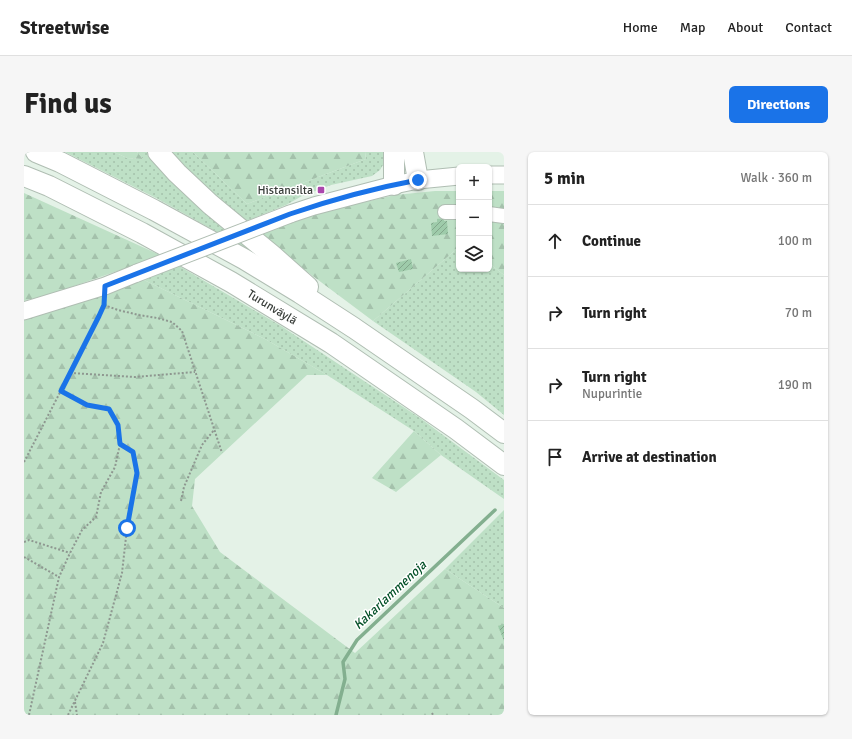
<!DOCTYPE html>
<meta charset="utf-8">
<style>
:root{--surface:#fff;--page:#f6f6f6;--text:#222;--muted:#767676;--line:#e0e0e0;--accent:#1a73e8}
body{margin:0;font-family:Signika,sans-serif;background:var(--page);color:var(--text)}
.controls{position:absolute;right:12px;top:12px;display:grid;overflow:hidden;border-radius:6px;box-shadow:0 1px 3px #0004}
.controls button{width:36px;height:36px;display:grid;place-items:center;padding:0;border:0;border-bottom:1px solid var(--line);background:var(--surface);color:var(--text);font:20px sans-serif}
.stop{position:absolute;width:12px;height:12px;margin:-9px;border:3px solid #1a73e8;border-radius:50%;background:#fff}
.stop.end{background:#1a73e8;border-color:#fff;box-shadow:0 1px 4px #0008}
.list{margin:0;padding:0;list-style:none}
h2{display:flex;justify-content:space-between;align-items:center;height:52px;margin:0;padding:0 16px;font-size:17px}
h2 small{font-size:13px;font-weight:400;color:var(--muted)}
.list li{display:grid;grid-template-columns:26px 1fr auto;gap:12px;align-items:center;box-sizing:border-box;height:72px;padding:0 16px;border-top:1px solid var(--line)}
.list b{display:block;font-size:15px;white-space:nowrap}
.list p{margin:0;font-size:13px;white-space:nowrap;color:var(--muted)}
.list em{font-size:13px;font-style:normal;color:var(--muted)}
.icon{flex:none;width:22px;height:22px;fill:none;stroke:currentColor;stroke-width:2;stroke-linecap:round;stroke-linejoin:round}
.map{position:relative;flex:none;width:480px;height:563px;overflow:hidden;border-radius:6px}
header{display:flex;align-items:center;gap:24px;box-sizing:border-box;height:56px;padding:0 20px;background:var(--surface);border-bottom:1px solid var(--line)}
header strong{font-size:19px}
nav{display:flex;gap:22px;margin-inline-start:auto;font-size:14px}
.intro{display:flex;align-items:center;justify-content:space-between;box-sizing:border-box;height:96px;padding:0 24px}
h1{margin:0;font-size:28px}
.button{padding:10px 18px;border-radius:6px;background:var(--accent);color:#fff;font-size:14px;font-weight:700}
main{display:flex;gap:24px;padding:0 24px}
aside{flex:1;background:var(--surface);border-radius:6px;box-shadow:0 1px 3px #0004}
.map>svg:first-child{display:block}
.green{fill:url(#green-dots)}
.forest{fill:url(#forest-firs)}
.lines{fill:none;stroke-linecap:round;stroke-linejoin:round}
.stream{stroke:#83af8f;stroke-width:3.5}
.building{fill:url(#building-hatch)}
.minor-casing{stroke:#b0beb3;stroke-width:16}
.major-casing{stroke:#b0beb3;stroke-width:19}
.highway-casing{stroke:#b0beb3;stroke-width:22}
.path{stroke:#8e9790;stroke-width:2;stroke-dasharray:2 2;stroke-linecap:butt}
.minor{stroke:#fff;stroke-width:14}
.major{stroke:#fff;stroke-width:17}
.highway{stroke:#fff;stroke-width:20}
.major-bridge-casing{stroke:#b0beb3;stroke-width:19;stroke-linecap:butt}
.major-bridge{stroke:#fff;stroke-width:17}
.route{stroke:#1a73e8;stroke-width:5}
.poi-dot{fill:#ab47ad;stroke:#fff;stroke-width:1.5}
.labels{text-anchor:middle;dominant-baseline:central;stroke-width:3;stroke-linejoin:round;paint-order:stroke}
.poi-label{font-size:12px;fill:#393e3a;stroke:#fff;text-anchor:end}
.street-label{font-size:12px;fill:#393e3a;stroke:#fff}
.water-label{font-size:13px;font-style:italic;fill:#045128;stroke:#fff}
</style>
<header>
<strong>Streetwise</strong>
<nav><a>Home</a><a>Map</a><a>About</a><a>Contact</a></nav>
</header>
<div class="intro"><h1>Find us</h1><a class="button">Directions</a></div>
<main>
<div class="map">
<svg width="480" height="563" viewBox="0 0 480 563">
<defs>
<pattern id="green-dots" width="8" height="8" patternUnits="userSpaceOnUse"><rect width="8" height="8" fill="#bee0c6"/><path d="M2 2h.1M6 6h.1" fill="none" stroke="#a4c1ab" stroke-width="1.8" stroke-linecap="round"/></pattern>
<pattern id="forest-firs" width="22" height="20" patternUnits="userSpaceOnUse"><rect width="22" height="20" fill="#bee0c6"/><path d="M5 1l3.5 6h-7zM16 11l3.5 6h-7z" fill="#a4c1ab"/></pattern>
<pattern id="building-hatch" width="6" height="6" patternUnits="userSpaceOnUse"><rect width="6" height="6" fill="#9ecbaa"/><path d="M-1 1l2-2M0 6l6-6M5 7l2-2" fill="none" stroke="#82a68b"/></pattern>
</defs>
<rect width="100%" height="100%" fill="#e4f2e7"/>
<path class="green" d="M 41,0 L 90,0 L 103,6 L 119,7 L 113,0 L 126,0 L 236,104 L 134,47 Z
M 141,0 L 169,0 L 223,52 L 342,7 L 341,0 L 363,0 L 362,8 L 356,18 L 348,24 L 307,33 L 278,44 L 262,53 L 218,71 Z
M 435,95 L 435,117 L 465,117 L 465,111 L 480,123 L 480,263 L 452,240 L 349,169 Z
M 155,114 L 257,174 L 396,266 L 480,328 L 480,347 L 417,303 L 390,279 L 303,223 L 241,187 L 120,128 Z
M 480,358 L 480,456 L 421,417 Z"/>
<path class="forest" d="M 90,0 L 113,0 L 119,7 L 103,6 Z
M 169,0 L 341,0 L 342,7 L 223,52 Z
M 411,39 L 435,39 L 435,95 L 349,169 L 234,83 L 293,61 L 371,43 Z
M 465,39 L 480,39 L 480,123 L 465,111 Z
M 0,41 L 136,103 L 105,115 L 30,141 L 0,149 Z
M 120,128 L 241,187 L 303,223 L 283,223 L 171,327 L 168,354 L 196,400 L 331,501 L 421,417 L 480,456 L 480,563 L 0,563 L 0,166 L 25,160 Z
M 390,279 L 417,303 L 372,340 L 348,326 Z"/>
<g class="lines">
<path class="stream" d="M 312,563 L 321,527 L 319,510 L 333,488 L 471,358"/>
</g>
<path class="building" d="M 420,66 L 420,69 L 423,69 L 424,82 L 408,84 L 407,71 L 413,70 L 413,67 Z
M 387,107 L 389,117 L 375,120 L 372,111 Z
M 480,472 L 480,489 L 474,474 Z"/>
<g class="lines">
<defs>
<path id="minor" d="M 421,60 L 435,60
M 465,62 L 480,64"/>
<path id="major" d="M 465,23 L 480,23
M 266,62 L 290,54 L 370,33 L 394,28 L 435,24
M 0,159 L 81,134 L 113,121"/>
<g id="highway">
<path d="M 12,0 L 36,10 L 130,58 L 220,107 L 276,141 L 330,176 L 448,257 L 480,281"/>
<path d="M 134,0 L 153,21 L 186,52 L 248,103 L 284,135"/>
<path d="M 389,0 L 394,28"/>
<path id="s1" d="M 0,24 L 25,34 L 118,81 L 207,130 L 307,191 L 432,277 L 480,313"/>
<path d="M 370,33 L 370,0"/>
</g>
</defs>
<use href="#minor" class="minor-casing"/>
<use href="#major" class="major-casing"/>
<use href="#highway" class="highway-casing"/>
<path class="path" d="M 80,153 L 94,158 L 115,163 L 133,166 L 148,170 L 158,179 L 198,301
M 46,221 L 111,225 L 171,220
M 0,310 L 75,165 L 80,153
M 157,349 L 160,335 L 178,293 L 190,278
M 0,390 L 5,388 L 46,401
M 0,405 L 35,425
M 51,550 L 53,563
M 408,561 L 409,563
M 5,563 L 35,425 L 46,401 L 58,378 L 72,365 L 77,340 L 91,315 L 96,292 L 94,273 L 85,257 L 63,253 L 37,239
M 44,563 L 79,491 L 98,421 L 103,376 L 113,321 L 109,300 L 96,292"/>
<use href="#minor" class="minor"/>
<use href="#major" class="major"/>
<use href="#highway" class="highway"/>
<defs>
<path id="major-bridge" d="M 113,121 L 266,62"/>
</defs>
<use href="#major-bridge" class="major-bridge-casing"/>
<use href="#major-bridge" class="major-bridge"/>
</g>
<g class="lines">
<path class="route" d="M 103,376 L 113,321 L 109,300 L 96,292 L 94,273 L 85,257 L 63,253 L 37,239 L 75,164 L 80,153 L 81,134 L 266,62 C 307,48 351,36 394,28"/>
</g>
<rect class="poi-dot" x="293" y="34" width="8" height="8" rx="2"/>
<g class="labels">
<g class="poi-label">
<text x="289" y="38">Histansilta</text>
</g>
<g class="street-label">
<text stroke="none"><textPath href="#s1" startOffset="281">Turunväylä</textPath></text>
</g>
<g class="water-label">
<text transform="translate(366 443) rotate(-43)">Kakarlammenoja</text>
</g>
</g>
</svg>
<div class="controls">
<button>+</button>
<button>−</button>
<button><svg class="icon" aria-label="layers" viewBox="0 0 24 24"><path d="M12 4l9 5-9 5-9-5zM3 14l9 5 9-5"/></svg></button>
</div>
<div class="stop" style="left:103px;top:376px"></div>
<div class="stop end" style="left:394px;top:28px"></div>
</div>
<aside>
<h2>5 min<small>Walk · 360 m</small></h2>
<ul class="list">
<li><svg class="icon" aria-label="ahead" viewBox="0 0 24 24"><path d="M12 20V5M6 11l6-6 6 6"/></svg><div><b>Continue</b></div><em>100 m</em></li>
<li><svg class="icon" aria-label="right" viewBox="0 0 24 24"><path d="M7 20v-9h11M14 6l5 5-5 5"/></svg><div><b>Turn right</b></div><em>70 m</em></li>
<li><svg class="icon" aria-label="right" viewBox="0 0 24 24"><path d="M7 20v-9h11M14 6l5 5-5 5"/></svg><div><b>Turn right</b><p>Nupurintie</p></div><em>190 m</em></li>
<li><svg class="icon" aria-label="arrive" viewBox="0 0 24 24"><path d="M6 21V4h12l-3 4 3 4H6"/></svg><div><b>Arrive at destination</b></div></li>
</ul>
</aside>
</main>
